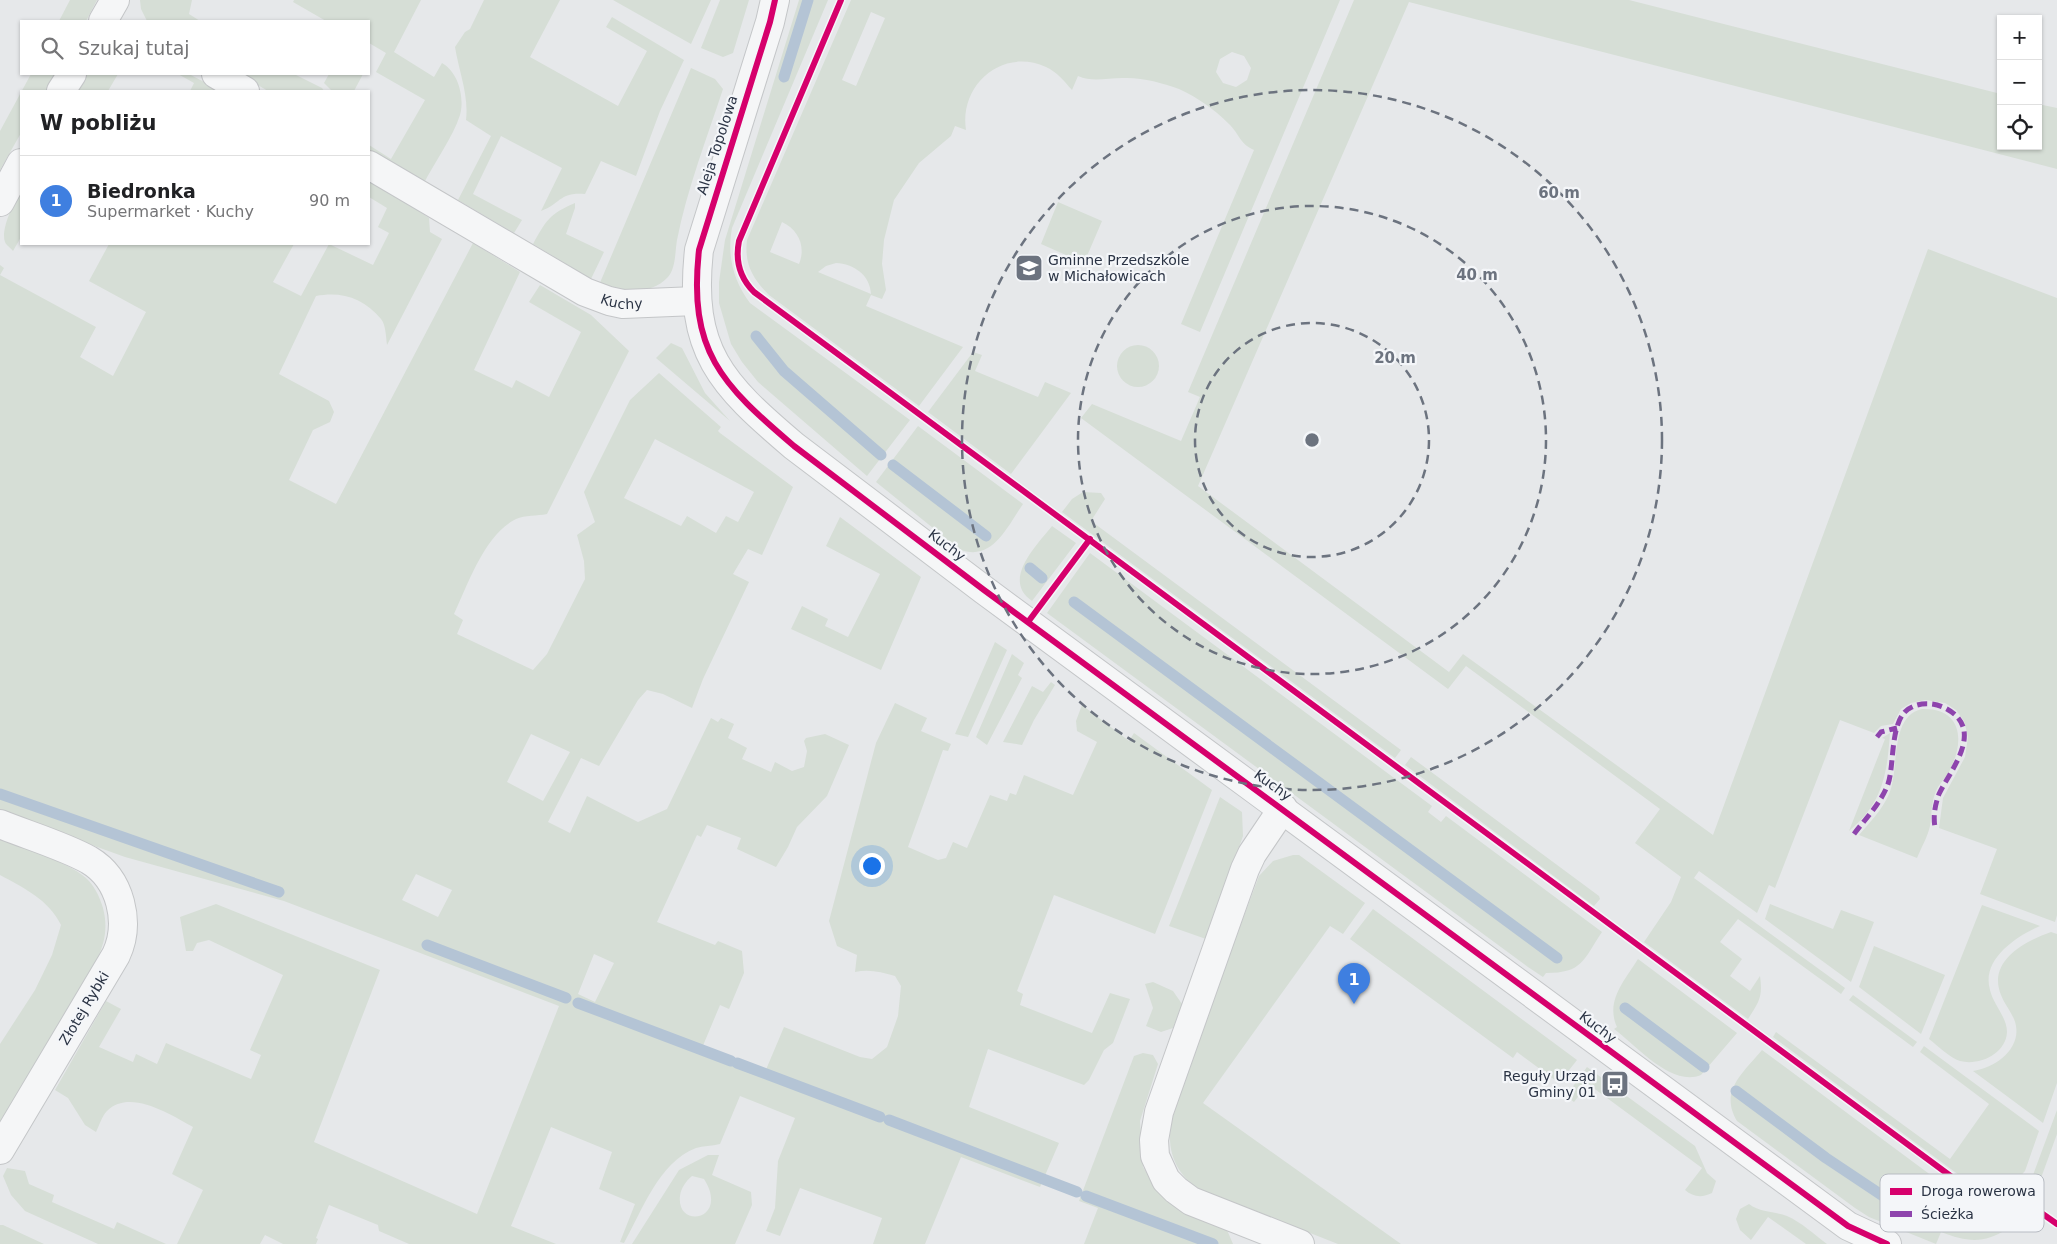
<!DOCTYPE html>
<html lang="pl">
<meta charset="utf-8">
<style>
:root{--surface:#fff;--page:#f6f6f6;--text:#202124;--muted:#757577;--line:#e0e0e0;--accent:#0b8043}
body{margin:0;font-family:"DejaVu Sans",sans-serif;background:var(--page);color:var(--text)}
.controls{position:absolute;right:15px;top:15px;display:grid;overflow:hidden;border-radius:0px;box-shadow:0 1px 4px #0004}
.controls button{width:45px;height:45px;display:grid;place-items:center;padding:0;border:0;border-bottom:1px solid var(--line);background:var(--surface);color:var(--text);font:25px sans-serif}
.you{position:absolute;left:871px;top:865px;width:18px;height:18px;margin:-12px;border:4px solid #fff;border-radius:50%;background:#1a73e8;box-shadow:0 0 0 8px #1a73e833}
.badge{display:grid;place-items:center;width:32px;height:32px;border-radius:50%;background:var(--accent);color:#fff;font-size:16px;font-weight:700}
.pin{position:absolute;translate:-50% -41px;filter:drop-shadow(0 1px 2px #0008)}
.pin::after{content:'';position:absolute;top:26px;width:18px;height:15px;background:inherit;clip-path:polygon(0 0,100% 0,50% 100%)}
.list{margin:0;padding:0;list-style:none}
h2{display:flex;justify-content:space-between;align-items:center;height:65px;margin:0;padding:0 20px;font-size:21px}
h2 small{font-size:16px;font-weight:400;color:var(--muted)}
.list li{display:grid;grid-template-columns:32px 1fr auto;gap:15px;align-items:center;box-sizing:border-box;height:90px;padding:0 20px;border-top:1px solid var(--line)}
.list b{display:block;font-size:19px;white-space:nowrap}
.list p{margin:0;font-size:16px;white-space:nowrap;color:var(--muted)}
.list em{font-size:16px;font-style:normal;color:var(--muted)}
.icon{flex:none;width:28px;height:28px;fill:none;stroke:currentColor;stroke-width:2;stroke-linecap:round;stroke-linejoin:round}
.map{position:relative;flex:none;width:2057px;height:1244px;overflow:hidden}
.search{position:absolute;background:var(--surface);box-shadow:0 1px 4px #0004;left:20px;top:20px;width:350px;height:55px;display:flex;align-items:center;gap:12px;box-sizing:border-box;padding:0 18px;border-radius:0px;color:var(--muted);font-size:19px}
.panel{position:absolute;background:var(--surface);box-shadow:0 1px 4px #0004;left:20px;top:90px;width:350px;height:155px;border-radius:0px}
.map>svg:first-child{display:block}
.green{fill:#d6ded6;fill-rule:evenodd}
.lines{fill:none;stroke-linecap:round;stroke-linejoin:round}
.stream{stroke:#b4c4d5;stroke-width:11}
.street-casing{stroke:#c4c6c8;stroke-width:30}
.street{stroke:#f5f6f7;stroke-width:28}
.quiet{stroke:#8e44ad;stroke-width:5;stroke-dasharray:10 5;stroke-linecap:butt}
.cycleway-casing{stroke:#f4f6f9;stroke-width:9}
.cycleway{stroke:#d6006c;stroke-width:6}
.ring{fill:none;stroke:#6c737f;stroke-width:2.5;stroke-dasharray:9 6}
.labels{text-anchor:middle;dominant-baseline:central;stroke-width:4.5;stroke-linejoin:round;paint-order:stroke}
.street-label{font-size:14px;fill:#2b3445;stroke:#f4f6f9}
.poi-label{font-size:14px;fill:#2b3445;stroke:#f4f6f9;text-anchor:start}
.key{fill:#f4f6f9;stroke:#b8bcc3;stroke-width:1}
.key-label{font-size:14px;fill:#2b3445}
.centre{fill:#6c737f;stroke:#f4f6f9;stroke-width:2.5}
.ring-label{font-size:15px;text-anchor:middle;font-weight:bold;fill:#6c737f;stroke:#f4f6f9;stroke-width:4.5;stroke-linejoin:round;paint-order:stroke}
</style>
<div class="map">
<svg width="2057" height="1244" viewBox="0 0 2057 1244">
<rect width="100%" height="100%" fill="#e6e8ea"/>
<path class="green" d="M 70,0 L 97,0 L 86,21 L 59,21 Z
M 140,0 L 192,0 L 189,14 L 200,21 L 147,21 L 141,9 Z
M 294,0 L 421,0 L 394,52 L 434,77 L 442,63 C 458,72 465,97 460,115 C 453,137 434,163 423,185 L 369,151 L 369,145 L 391,159 L 425,100 L 376,72 L 386,53 L 369,43 L 369,21 L 326,21 L 293,2 Z
M 484,0 L 560,0 L 530,57 L 618,106 L 647,51 L 606,27 L 612,17 L 684,60 L 660,111 L 636,176 L 601,161 L 585,194 C 559,192 562,203 541,211 L 562,168 L 501,136 L 473,194 L 522,220 L 514,233 L 458,200 L 491,136 L 466,120 C 469,95 459,72 455,47 L 465,32 L 470,29 Z
M 613,0 L 711,0 L 691,44 Z
M 720,0 L 749,0 L 733,53 L 723,57 L 701,48 Z
M 799,0 L 828,0 L 732,228 C 727,256 733,280 750,303 L 910,420 L 867,476 L 758,382 L 742,362 L 731,344 L 719,303 L 719,282 L 725,240 Z
M 851,0 L 1340,0 L 1200,332 L 1181,324 L 1254,150 C 1240,144 1240,135 1229,124 C 1214,109 1197,97 1179,89 C 1162,83 1145,78 1127,78 C 1109,77 1094,83 1078,76 L 1072,90 C 1064,81 1057,72 1046,67 C 1002,47 959,85 966,130 L 955,126 L 951,136 L 919,163 L 894,200 L 884,240 L 882,264 L 886,290 L 882,299 L 871,295 L 866,306 L 963,347 L 919,406 L 769,295 C 753,279 744,264 747,240 ZM 871,12 L 885,18 L 856,86 L 842,80 ZM 1232,52 L 1244,56 L 1251,68 L 1247,80 L 1236,87 L 1223,83 L 1216,72 L 1220,59 ZM 782,222 C 799,230 806,247 799,264 L 770,252 ZM 836,263 C 854,264 870,275 871,294 L 818,272 L 826,266 Z
M 1354,0 L 1629,0 L 2001,94 L 2001,146 L 2038,146 L 2038,104 L 2057,108 L 2057,169 L 1409,2 L 1198,486 L 1449,672 L 1463,654 L 1713,835 L 1928,249 L 2057,298 L 2057,915 L 2055,922 L 1980,894 L 1997,849 L 1939,828 L 1943,798 L 1965,757 L 1968,737 L 1964,721 L 1956,710 L 1945,703 L 1925,700 L 1911,703 L 1901,709 L 1893,724 L 1881,726 L 1874,733 L 1840,720 L 1775,888 L 1769,885 L 1757,913 L 1699,871 L 1694,878 L 1845,988 L 1841,994 L 1738,919 L 1720,942 L 1742,959 L 1730,976 L 1750,991 L 1760,976 C 1763,997 1759,1002 1748,1019 L 1644,942 L 1671,902 L 1681,877 L 1635,843 L 1660,809 L 1466,666 L 1448,689 L 1081,418 L 1092,404 L 1181,441 L 1200,397 L 1188,392 Z
M 691,68 L 715,79 L 723,89 C 707,138 687,189 677,240 C 675,251 676,268 668,277 C 649,297 623,290 599,285 Z
M 31,74 L 56,74 L 46,91 L 21,91 L 21,133 L 0,170 L 0,131 Z
M 87,74 L 118,74 L 108,91 L 78,91 Z
M 178,74 L 189,74 L 221,91 L 190,91 L 194,83 Z
M 239,74 L 294,74 L 322,88 L 324,91 L 268,91 Z
M 329,74 L 363,74 L 354,91 L 332,91 L 324,83 Z
M 369,179 L 421,211 L 420,212 L 429,218 L 430,232 L 442,239 L 387,345 C 386,338 386,325 381,319 C 364,298 341,291 316,296 L 279,374 L 329,401 L 334,412 L 330,422 L 313,430 L 289,480 L 336,504 L 473,243 L 520,272 L 474,370 L 512,388 L 516,380 L 549,397 L 581,332 L 529,302 L 540,285 L 591,315 L 629,351 L 547,514 C 537,516 525,515 516,519 C 485,534 468,584 454,614 L 463,620 L 457,634 L 533,670 L 547,654 L 585,579 L 584,561 L 577,535 L 595,522 L 584,492 L 630,400 L 659,373 L 721,427 L 718,431 L 720,433 L 793,487 L 762,555 L 748,549 L 733,574 L 749,582 L 703,679 L 692,708 L 663,694 L 647,690 L 638,700 L 599,766 L 581,758 L 548,822 L 570,833 L 587,796 L 638,822 L 667,809 L 711,718 L 718,722 L 721,718 L 734,724 L 728,738 L 747,748 L 742,759 L 771,772 L 775,762 L 792,771 L 804,767 L 807,751 L 804,741 L 806,738 L 825,734 L 849,745 L 827,796 L 797,827 L 788,847 L 776,867 L 737,849 L 741,838 L 707,825 L 701,837 L 697,835 L 657,922 L 715,945 L 718,941 L 742,951 L 744,973 L 729,1009 L 720,1005 L 702,1048 L 765,1072 L 784,1027 L 860,1057 L 872,1059 L 887,1047 L 898,1016 L 901,986 L 895,976 C 881,972 869,969 855,972 L 857,955 L 837,946 L 829,921 L 876,743 L 895,703 L 927,718 L 921,731 L 951,744 L 948,751 L 943,750 L 908,847 L 938,860 L 946,858 L 953,842 L 967,848 L 990,795 L 1007,801 L 1010,793 L 1016,795 L 1024,775 L 1073,795 L 1097,742 L 1077,731 L 1076,721 L 1082,705 L 1129,741 L 1134,733 L 1212,790 L 1155,934 L 1054,895 L 1017,991 L 1023,994 L 1020,1005 L 1092,1033 L 1110,993 L 1130,999 L 1113,1043 L 1104,1050 L 1089,1080 L 1084,1085 L 988,1049 L 969,1107 L 1059,1143 L 1040,1187 L 961,1157 L 925,1244 L 873,1244 L 882,1218 L 800,1188 L 780,1236 L 766,1231 L 775,1208 L 778,1161 L 795,1118 L 740,1096 L 720,1144 C 712,1146 703,1146 696,1148 C 659,1162 642,1211 624,1243 L 620,1242 L 635,1204 L 599,1189 L 612,1152 L 551,1127 L 511,1226 L 556,1244 L 409,1244 L 379,1231 L 378,1225 L 329,1205 L 316,1238 L 318,1239 L 316,1244 L 283,1244 L 265,1235 L 260,1244 L 177,1244 L 203,1190 L 172,1174 L 193,1127 C 171,1115 130,1088 107,1111 C 102,1116 99,1126 96,1132 L 85,1125 L 68,1098 L 55,1090 L 106,1001 L 121,1009 L 99,1047 L 133,1062 L 136,1054 L 157,1064 L 166,1043 L 251,1079 L 261,1055 L 250,1050 L 283,975 L 209,940 L 197,943 L 193,951 L 186,951 L 180,917 L 216,904 L 380,970 L 314,1142 L 477,1214 L 559,1006 L 284,901 L 125,857 L 0,812 L 0,265 L 4,268 L 0,275 L 96,327 L 80,357 L 113,376 L 146,312 L 89,281 L 109,244 L 294,244 L 273,282 L 301,296 L 329,244 L 373,265 L 389,233 L 378,227 L 387,208 L 369,197 ZM 655,439 L 754,492 L 738,522 L 726,516 L 716,533 L 687,516 L 681,526 L 624,498 ZM 531,734 L 570,752 L 543,801 L 507,782 ZM 416,874 L 452,890 L 438,917 L 402,900 ZM 594,954 L 614,963 L 595,1002 L 578,994 Z
M 21,189 L 21,237 L 13,251 C 11,248 6,245 5,242 C 0,230 15,200 21,189 Z
M 1058,202 L 1102,221 L 1084,263 L 1041,244 Z
M 575,203 L 575,208 L 566,234 L 604,252 L 591,279 L 533,244 C 546,221 549,214 575,203 Z
M 671,343 L 682,348 L 705,393 L 730,421 L 656,358 Z
M1117 366a21 21 0 1 1 42 0a21 21 0 1 1-42 0Z
M 973,352 L 982,355 L 975,371 L 1038,397 L 1045,382 L 1071,393 L 1011,474 L 928,412 Z
M 918,426 L 1023,504 C 1007,527 992,563 959,549 L 876,482 Z
M 1083,492 L 1101,493 L 1105,499 L 1091,521 L 1401,750 L 1395,758 L 1062,512 L 1072,499 Z
M 840,517 L 921,577 L 881,670 L 791,629 L 802,606 L 828,619 L 825,626 L 848,637 L 880,574 L 826,546 Z
M 1052,526 L 1076,543 L 1032,601 C 1001,580 1037,545 1052,526 Z
M 1090,553 L 1432,806 L 1428,812 L 1441,822 L 1446,816 L 1602,932 C 1583,960 1583,973 1546,973 L 1543,977 L 1528,967 L 1047,613 Z
M 995,642 L 1007,650 L 968,737 L 955,734 Z
M 1012,654 L 1024,663 L 1018,675 L 1022,678 L 987,745 L 976,737 Z
M 1051,682 L 1055,685 L 1034,720 L 1022,745 L 1003,742 L 1032,686 L 1043,692 Z
M 1922,709 C 1963,708 1965,742 1949,772 C 1945,779 1939,784 1936,791 C 1931,803 1932,814 1930,826 C 1928,836 1921,848 1917,858 L 1859,835 C 1869,823 1883,809 1889,794 C 1900,769 1889,716 1922,709 Z
M 1890,733 C 1887,774 1883,803 1849,831 L 1885,739 L 1882,738 Z
M 1411,757 L 1599,896 L 1600,899 L 1594,906 L 1405,765 Z
M 1220,797 L 1242,812 L 1243,836 L 1206,939 L 1169,926 Z
M 0,838 C 21,847 76,865 89,881 C 96,889 100,898 103,908 C 108,927 105,943 97,959 L 0,1122 L 0,1044 L 35,990 L 52,955 L 61,925 C 49,900 24,888 0,875 Z
M 1293,855 L 1299,855 L 1365,903 L 1343,934 L 1330,926 L 1203,1103 L 1401,1244 L 1338,1244 L 1203,1191 C 1182,1181 1169,1159 1170,1135 C 1171,1113 1182,1090 1189,1069 C 1210,1004 1235,940 1259,876 L 1273,861 Z
M 1770,904 L 1833,929 L 1841,910 L 1874,922 L 1851,982 L 1765,919 Z
M 1982,905 L 2040,926 C 2017,936 1981,959 1990,990 C 1993,1004 2007,1017 2007,1032 C 2006,1054 1979,1066 1960,1061 C 1950,1058 1938,1046 1929,1039 Z
M 1373,909 L 1577,1060 L 1559,1083 L 1517,1052 L 1513,1058 L 1350,939 Z
M 2051,932 L 2057,934 L 2057,1083 L 2043,1123 L 1973,1071 C 1997,1068 2025,1046 2014,1019 C 2010,1010 2004,1003 2001,995 C 1987,961 2025,941 2051,932 Z
M 1874,946 L 1945,975 L 1921,1034 L 1859,987 Z
M 1638,959 L 1737,1033 L 1701,1075 C 1671,1087 1637,1046 1614,1029 L 1617,1027 C 1605,1001 1625,980 1638,959 Z
M 1153,982 L 1173,991 L 1182,1004 L 1173,1028 L 1161,1032 L 1146,1026 L 1153,1008 L 1145,984 Z
M 1853,995 L 1917,1042 L 1913,1047 L 1849,1000 Z
M 1776,1032 L 1950,1159 L 1989,1104 L 1920,1052 L 1924,1046 L 2039,1131 L 2025,1171 L 2006,1192 L 1963,1178 L 1773,1037 Z
M 1762,1050 L 1955,1193 L 1983,1202 L 1989,1218 L 2005,1223 L 2007,1229 C 1984,1244 1967,1242 1941,1232 L 1936,1244 L 1869,1217 L 1855,1208 L 1737,1121 C 1719,1091 1743,1073 1762,1050 Z
M 1143,1053 L 1153,1055 L 1158,1064 L 1140,1121 L 1143,1167 L 1157,1190 L 1179,1210 L 1227,1230 L 1233,1244 L 1084,1244 L 1098,1208 L 1079,1201 L 1134,1056 Z
M 1587,1067 L 1695,1146 L 1707,1173 L 1716,1181 L 1712,1193 C 1702,1198 1693,1197 1685,1190 L 1702,1168 L 1588,1084 L 1574,1102 L 1566,1096 Z
M 2057,1110 L 2057,1134 L 2033,1200 L 2017,1195 L 2033,1175 Z
M 708,1155 L 719,1155 L 712,1175 L 751,1192 L 752,1205 L 735,1244 L 632,1244 L 679,1170 ZM 692,1176 L 704,1179 C 730,1220 676,1230 680,1196 C 681,1188 686,1181 692,1176 Z
M 7,1168 L 25,1171 L 29,1184 L 54,1195 L 52,1202 L 114,1229 L 117,1222 L 166,1244 L 98,1244 L 25,1211 L 11,1195 L 3,1176 Z
M 1749,1204 C 1761,1213 1774,1211 1787,1216 C 1801,1222 1815,1235 1827,1244 L 1806,1244 L 1768,1217 L 1751,1240 L 1740,1230 L 1736,1219 L 1740,1209 Z
M 0,1225 L 3,1225 L 44,1244 L 0,1244 Z"/>
<g class="lines">
<path class="stream" d="M 784,77 L 808,0
M 756,336 L 784,371 L 881,455
M 893,465 L 986,536
M 1030,568 L 1042,578
M 1074,602 L 1557,958
M 0,794 L 279,892
M 427,945 L 566,998
M 578,1003 L 731,1061
M 1625,1008 L 1704,1067
M 737,1063 L 880,1117
M 1736,1091 L 1826,1158 L 1904,1210
M 889,1120 L 1077,1192
M 1086,1196 L 1213,1244"/>
<defs>
<g id="street">
<path d="M 775,0 L 770,22 L 699,250 C 688,351 721,384 794,446 L 984,590 L 1848,1226 L 1887,1244"/>
<path d="M 103,21 L 115,0"/>
<path d="M 216,74 L 245,91"/>
<path d="M 61,91 L 72,74"/>
<path id="s1" d="M 369,165 L 585,292 L 609,301 L 623,304 L 696,301"/>
<path d="M 0,202 L 21,163"/>
<path d="M 1283,808 L 1252,854 L 1245,869 L 1159,1112 L 1154,1140 L 1155,1156 L 1166,1180 L 1176,1190 L 1191,1201 L 1300,1244"/>
<path d="M 0,824 C 27,835 64,846 89,860 C 121,879 131,923 116,955 L 0,1150"/>
</g>
</defs>
<use href="#street" class="street-casing"/>
<use href="#street" class="street"/>
<path class="quiet" d="M 1877,737 L 1881,732 L 1897,728
M 1854,834 C 1866,818 1881,803 1888,784 C 1895,764 1889,716 1912,707 C 1922,702 1935,703 1945,708 C 1986,729 1951,769 1939,794 C 1935,805 1933,816 1935,827"/>
<defs>
<path id="cycleway" d="M 775,0 L 770,22 L 699,250 C 688,351 721,384 794,446 L 984,590 L 1848,1226 L 1887,1244
M 841,0 L 739,241 C 735,261 740,278 754,292 L 1960,1183 L 2030,1205 L 2057,1224
M 1028,622 L 1090,539"/>
</defs>
<use href="#cycleway" class="cycleway-casing"/>
<use href="#cycleway" class="cycleway"/>
</g>
<g class="ring">
<circle cx="1312" cy="440" r="117"/>
<circle cx="1312" cy="440" r="234"/>
<circle cx="1312" cy="440" r="350"/>
</g>
<defs>
<symbol id="school-square" viewBox="-11 -11 22 22"><rect x="-9" y="-9" width="18" height="18" rx="4" fill="#6c737f" stroke="#f4f6f9"/><path d="M0-5L7-2L0 1L-7-2ZM-4 1L0 2.5L4 1V4Q0 6-4 4Z" fill="#fff"/></symbol>
<symbol id="bus-square" viewBox="-11 -11 22 22"><rect x="-9" y="-9" width="18" height="18" rx="4" fill="#6c737f" stroke="#f4f6f9"/><path d="M-5-6H5V4H4V6H2V4H-2V6H-4V4H-5ZM-3.5-4V0h7V-4ZM-3.5 1.2v1.5H-2V1.2ZM2 1.2v1.5H3.5V1.2Z" fill="#fff"/></symbol>
</defs>
<g fill-rule="evenodd">
<use href="#school-square" x="1013" y="252" width="32" height="32"/>
<use href="#bus-square" x="1599" y="1068" width="32" height="32"/>
</g>
<g class="labels">
<g class="street-label">
<text transform="translate(717 145) rotate(-72)">Aleja Topolowa</text>
<text stroke="none"><textPath href="#s1" startOffset="289">Kuchy</textPath></text>
<text transform="translate(947 545) rotate(37)">Kuchy</text>
<text transform="translate(1273 785) rotate(36)">Kuchy</text>
<text transform="translate(84 1008) rotate(-59)">Złotej Rybki</text>
<text transform="translate(1598 1027) rotate(37)">Kuchy</text>
</g>
<g class="poi-label">
<text x="1048" y="260">Gminne Przedszkole<tspan x="1048" dy="16">w Michałowicach</tspan></text>
<text x="1596" y="1076" text-anchor="end">Reguły Urząd<tspan x="1596" dy="16">Gminy 01</tspan></text>
</g>
</g>
<rect x="1880" y="1174" width="164" height="58" rx="8" class="key"/>
<rect x="1890" y="1188" width="22" height="7" fill="#d6006c"/>
<rect x="1890" y="1211" width="22" height="6" fill="#8e44ad"/>
<g class="key-label">
<text x="1921" y="1196">Droga rowerowa</text>
<text x="1921" y="1219">Ścieżka</text>
</g>
<circle cx="1312" cy="440" r="8" class="centre"/>
<g class="ring-label">
<text x="1559" y="198">60 m</text>
<text x="1477" y="280">40 m</text>
<text x="1395" y="363">20 m</text>
</g>
</svg>
<div class="controls">
<button>+</button>
<button>−</button>
<button><svg class="icon" aria-label="locate" viewBox="0 0 24 24"><circle cx="12" cy="12" r="6"/><path d="M12 2v4M12 18v4M2 12h4M18 12h4"/></svg></button>
</div>
<div class="you"></div>
<div class="pin badge" style="left:1354px;top:1004px;background:#3f7fe0">1</div>
<div class="search"><svg class="icon" aria-label="search" viewBox="0 0 24 24"><circle cx="10" cy="10" r="6"/><path d="M15 15l6 6"/></svg>Szukaj tutaj</div>
<section class="panel">
<h2>W pobliżu<small></small></h2>
<ul class="list">
<li><span class="badge" style="background:#3f7fe0">1</span><div><b>Biedronka</b><p>Supermarket · Kuchy</p></div><em>90 m</em></li>
</ul>
</section>
</div>
